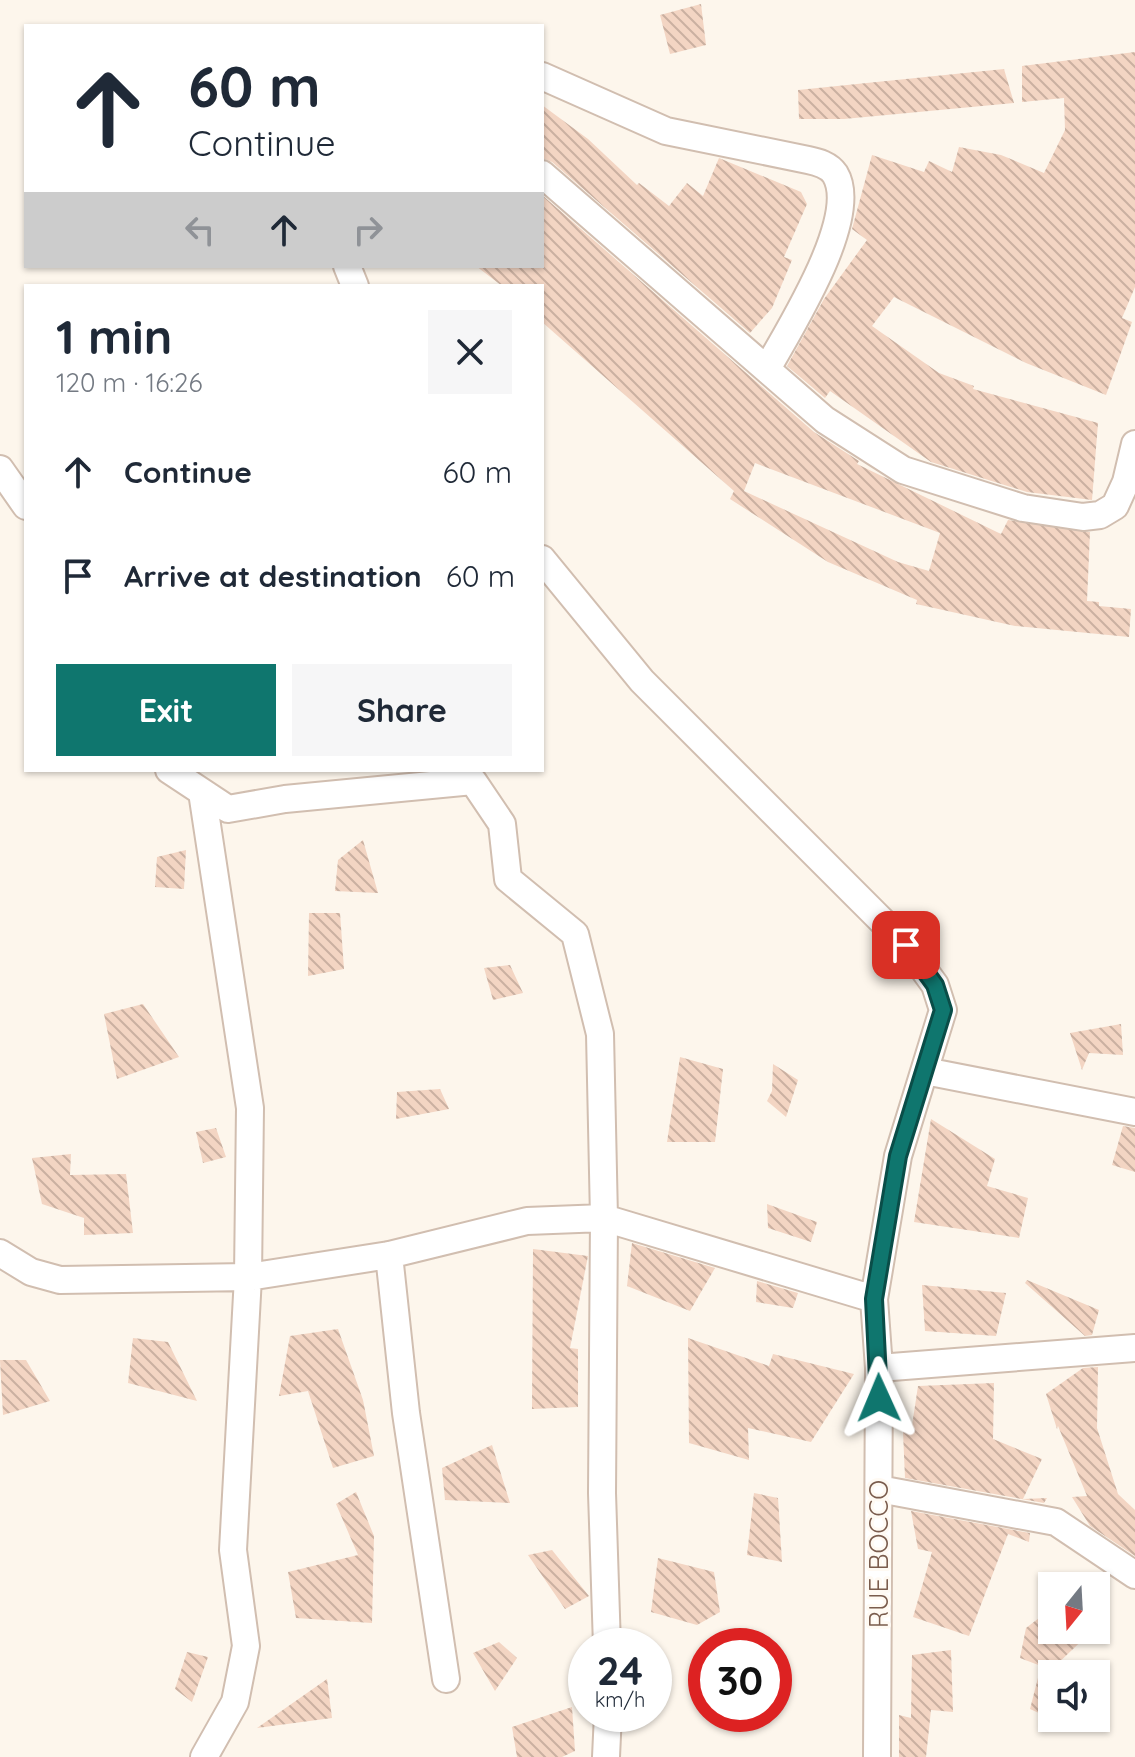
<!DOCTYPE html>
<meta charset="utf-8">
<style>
body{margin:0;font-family:Quicksand,sans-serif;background:#f6f6f7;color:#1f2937;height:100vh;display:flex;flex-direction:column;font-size:30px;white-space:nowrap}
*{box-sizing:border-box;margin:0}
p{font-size:26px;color:#747a83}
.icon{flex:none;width:44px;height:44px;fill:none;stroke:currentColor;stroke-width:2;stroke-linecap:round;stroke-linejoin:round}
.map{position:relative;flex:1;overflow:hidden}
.sheet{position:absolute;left:24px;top:284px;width:520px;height:488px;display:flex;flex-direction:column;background:#fff;border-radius:0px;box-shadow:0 2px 6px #0004}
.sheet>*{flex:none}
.top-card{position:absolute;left:24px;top:24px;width:520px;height:244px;border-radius:0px;box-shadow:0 2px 6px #0004;background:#fff;color:#1f2937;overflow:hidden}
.needle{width:52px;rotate:198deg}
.tools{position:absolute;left:1038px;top:1572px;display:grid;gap:16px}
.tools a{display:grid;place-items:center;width:72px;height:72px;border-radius:0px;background:#fff;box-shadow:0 2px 6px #0004;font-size:40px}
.speed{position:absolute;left:568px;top:1628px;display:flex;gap:16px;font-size:40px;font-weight:700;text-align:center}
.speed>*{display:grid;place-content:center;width:104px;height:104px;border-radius:50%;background:#fff;box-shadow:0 2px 6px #0004;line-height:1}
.speed small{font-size:20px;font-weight:400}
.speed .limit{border:12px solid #d22;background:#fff;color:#111}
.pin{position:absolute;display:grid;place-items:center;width:68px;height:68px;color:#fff;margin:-34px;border-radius:16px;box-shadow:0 4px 12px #0006}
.me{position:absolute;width:88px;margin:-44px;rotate:359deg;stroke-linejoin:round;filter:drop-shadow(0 0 6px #0008)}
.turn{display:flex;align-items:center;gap:28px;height:168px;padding:0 32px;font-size:36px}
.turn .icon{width:104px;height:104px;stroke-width:2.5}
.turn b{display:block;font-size:56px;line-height:68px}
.lanes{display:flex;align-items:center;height:76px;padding:0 32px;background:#0003;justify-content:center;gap:40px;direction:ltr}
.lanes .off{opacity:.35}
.round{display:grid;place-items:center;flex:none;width:84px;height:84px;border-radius:0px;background:#f6f6f7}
.head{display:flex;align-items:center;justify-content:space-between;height:136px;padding:0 32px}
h1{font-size:48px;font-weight:700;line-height:60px}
.primary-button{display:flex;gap:16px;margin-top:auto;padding:16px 32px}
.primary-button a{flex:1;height:92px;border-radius:0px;background:#0f766e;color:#fff;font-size:32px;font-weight:700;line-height:92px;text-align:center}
.primary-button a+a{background:#f6f6f7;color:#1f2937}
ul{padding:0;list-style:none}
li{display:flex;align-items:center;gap:24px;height:104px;padding:0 32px}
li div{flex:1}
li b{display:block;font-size:30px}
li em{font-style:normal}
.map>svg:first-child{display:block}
.building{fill:url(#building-back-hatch);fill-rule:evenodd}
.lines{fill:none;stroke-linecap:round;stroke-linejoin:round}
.minor-casing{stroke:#d1beb0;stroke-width:30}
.minor{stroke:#fff;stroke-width:26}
.route-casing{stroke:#0a4d48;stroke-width:20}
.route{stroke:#0f766e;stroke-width:14}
.labels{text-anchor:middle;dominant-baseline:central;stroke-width:6;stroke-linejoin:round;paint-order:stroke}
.street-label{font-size:26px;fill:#7a5c4d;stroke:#fffaf3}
</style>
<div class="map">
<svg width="1135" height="1757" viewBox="0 0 1135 1757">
<defs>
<pattern id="building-back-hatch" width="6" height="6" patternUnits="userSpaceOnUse" patternTransform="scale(2)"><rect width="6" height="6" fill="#f3d5c3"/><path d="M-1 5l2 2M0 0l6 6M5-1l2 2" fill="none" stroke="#cab0a1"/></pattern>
</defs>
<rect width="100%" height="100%" fill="#fdf6ec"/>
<!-- building -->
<path class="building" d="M 701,4 L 706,45 L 670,54 L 660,15 Z
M 1135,52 L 1135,287 L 1122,318 L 1132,322 L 1106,395 L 1026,363 L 894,297 L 872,326 L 939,373 L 974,386 L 973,389 L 1098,423 L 1092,500 L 1027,492 L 931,462 L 830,391 L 825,398 L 787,366 L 824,299 L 867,240 L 852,229 L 872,155 L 924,172 L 929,161 L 952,172 L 959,147 L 1001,155 L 1044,173 L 1065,130 L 1064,98 L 1022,102 L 1022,66 Z
M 1004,69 L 1014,103 L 844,119 L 799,119 L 798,90 Z
M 542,105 L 588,139 L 637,185 L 639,183 L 669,206 L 687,183 L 703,196 L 719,158 L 801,192 L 807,204 L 784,257 L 792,260 L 772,308 L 750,333 L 552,162 L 542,158 Z
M 542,195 L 814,432 L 859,461 L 857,464 L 1001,534 L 1008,520 L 1090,532 L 1087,601 L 1099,602 L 1099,606 L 1131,609 L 1129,637 L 1015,626 L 916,604 L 917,600 L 828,562 L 730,499 L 734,491 L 542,322 L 542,286 L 502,286 L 476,266 L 542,266 ZM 755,463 L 940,533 L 929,571 L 898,562 L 744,491 Z
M 363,840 L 378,893 L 335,891 L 338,860 Z
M 186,850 L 184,889 L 155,887 L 157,857 Z
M 309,913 L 340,913 L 344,969 L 308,976 Z
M 510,965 L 523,993 L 493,1000 L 484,968 Z
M 143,1004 L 179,1057 L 117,1079 L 104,1014 Z
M 1121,1024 L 1123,1055 L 1089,1053 L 1082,1070 L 1070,1033 Z
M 680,1057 L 723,1069 L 715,1142 L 667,1142 Z
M 773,1064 L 798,1080 L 786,1117 L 767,1101 L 772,1091 Z
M 440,1089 L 449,1109 L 396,1119 L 397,1092 Z
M 931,1119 L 995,1159 L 987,1186 L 1028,1198 L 1019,1238 L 914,1222 Z
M 1123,1126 L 1135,1128 L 1135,1172 L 1112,1165 Z
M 216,1128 L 226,1157 L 203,1163 L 196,1132 Z
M 71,1154 L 70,1175 L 126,1174 L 133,1233 L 84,1235 L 84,1218 L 42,1204 L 32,1158 Z
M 767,1204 L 817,1222 L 811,1242 L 768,1228 Z
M 632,1243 L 715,1268 L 690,1311 L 627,1286 Z
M 533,1249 L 588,1256 L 570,1348 L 578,1349 L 578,1407 L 532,1409 Z
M 1027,1280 L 1099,1310 L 1092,1335 L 1085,1336 L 1025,1283 Z
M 757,1281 L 798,1293 L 793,1308 L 756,1302 Z
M 922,1285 L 1006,1293 L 996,1336 L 925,1331 Z
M 338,1329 L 363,1400 L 374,1456 L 333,1468 L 308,1391 L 279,1396 L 290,1336 Z
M 133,1338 L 168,1342 L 197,1401 L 128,1383 Z
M 688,1338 L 769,1366 L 773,1354 L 854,1374 L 811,1442 L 748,1428 L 749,1460 L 689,1443 Z
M 0,1360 L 26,1360 L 50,1401 L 3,1415 Z
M 1098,1367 L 1097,1428 L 1118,1494 L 1135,1510 L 1135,1556 L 1090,1526 L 1072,1497 L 1087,1496 L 1058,1426 L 1057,1429 L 1046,1394 L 1083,1368 Z
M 994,1383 L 993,1439 L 1042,1459 L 1023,1499 L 1047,1498 L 1044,1503 L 905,1478 L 903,1432 L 911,1432 L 918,1386 Z
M 492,1445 L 510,1503 L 445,1500 L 442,1468 Z
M 356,1492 L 374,1536 L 372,1623 L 296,1618 L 288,1572 L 358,1555 L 336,1504 Z
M 754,1493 L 778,1498 L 782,1562 L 747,1555 Z
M 911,1511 L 1030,1533 L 1029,1542 L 1008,1534 L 969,1636 L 913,1617 L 932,1552 L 918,1549 Z
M 552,1550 L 589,1596 L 565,1609 L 528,1555 Z
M 658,1558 L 714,1572 L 720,1612 L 697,1625 L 651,1612 Z
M 1052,1608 L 1052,1630 L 1093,1630 L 1052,1669 L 1052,1719 L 1030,1709 L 1041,1666 L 1020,1658 L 1026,1628 Z
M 499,1642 L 517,1658 L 495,1691 L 473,1653 Z
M 951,1650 L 953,1712 L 931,1710 L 926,1757 L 899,1757 L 899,1715 L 911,1718 L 912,1655 Z
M 187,1652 L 208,1657 L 192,1702 L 175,1689 Z
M 327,1679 L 332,1718 L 257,1728 Z
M 572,1707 L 575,1751 L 562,1757 L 517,1757 L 512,1727 Z"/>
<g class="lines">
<defs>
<path id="minor" d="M 542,76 L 666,131 L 808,160 C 818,162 829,165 835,174 C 861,217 789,329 767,369
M 542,174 L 825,420 L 903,470 L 1023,508 L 1083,517 L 1100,515 L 1115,506 L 1126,482 L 1135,444
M 347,266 L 355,286
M 0,469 L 26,506
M 542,559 L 642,681 L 906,945 L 935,985 L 943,1010 L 898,1156 L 874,1299 L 879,1368 L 877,1757
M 169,770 L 228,809 L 285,799 L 473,781 L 502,824 L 508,879 L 575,934 L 600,1034 L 604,1218 L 602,1493 L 607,1646
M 202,792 L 250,1108 L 248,1277 L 233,1550 L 246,1646 L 235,1702 L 204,1757
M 925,1071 L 1135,1112
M 0,1253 L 31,1272 L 60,1280 L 248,1277 L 389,1255 L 527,1221 L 604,1218 L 874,1299
M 389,1255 L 406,1413 L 446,1679
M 879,1368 L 1135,1348
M 879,1489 L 1056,1522 L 1135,1575
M 606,1757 L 608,1714"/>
</defs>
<!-- minor casing -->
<use href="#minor" class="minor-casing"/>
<!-- minor -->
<use href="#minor" class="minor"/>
</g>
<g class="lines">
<defs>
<path id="route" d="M 879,1398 L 874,1299 L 898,1156 L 943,1010 L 935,985 L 906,945"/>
</defs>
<!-- route casing -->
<use href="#route" class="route-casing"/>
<!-- route -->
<use href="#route" class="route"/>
</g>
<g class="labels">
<!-- street labels -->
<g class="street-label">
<text transform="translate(878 1554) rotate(-90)">RUE BOCCO</text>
</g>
</g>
</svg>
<div class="tools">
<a><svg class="needle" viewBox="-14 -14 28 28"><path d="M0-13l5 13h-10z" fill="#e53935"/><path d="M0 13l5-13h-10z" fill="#747a83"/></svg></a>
<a><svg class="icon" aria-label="sound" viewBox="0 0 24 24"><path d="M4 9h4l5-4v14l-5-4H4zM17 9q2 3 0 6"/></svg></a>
</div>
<div class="speed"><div>24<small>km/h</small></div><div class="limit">30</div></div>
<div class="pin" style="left:906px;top:945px;background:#d93025"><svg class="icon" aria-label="arrive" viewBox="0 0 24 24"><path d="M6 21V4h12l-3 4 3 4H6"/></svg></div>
<svg class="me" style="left:879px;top:1398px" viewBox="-20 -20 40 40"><path d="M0-17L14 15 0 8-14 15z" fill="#0f766e" stroke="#fff" stroke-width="4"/></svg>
<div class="top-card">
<div class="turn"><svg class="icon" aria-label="ahead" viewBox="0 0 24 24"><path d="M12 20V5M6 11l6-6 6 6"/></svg><div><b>60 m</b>Continue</div></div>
<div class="lanes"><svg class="icon off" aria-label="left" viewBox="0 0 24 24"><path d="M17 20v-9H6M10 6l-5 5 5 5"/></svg><svg class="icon" aria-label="ahead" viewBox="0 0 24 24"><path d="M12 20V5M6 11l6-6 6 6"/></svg><svg class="icon off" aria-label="right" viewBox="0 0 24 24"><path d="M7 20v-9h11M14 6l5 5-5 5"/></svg></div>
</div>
<section class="sheet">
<div class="head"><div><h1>1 min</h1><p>120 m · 16:26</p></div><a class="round"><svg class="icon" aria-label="close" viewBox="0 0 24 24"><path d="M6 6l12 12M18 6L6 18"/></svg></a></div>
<ul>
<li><svg class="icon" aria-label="ahead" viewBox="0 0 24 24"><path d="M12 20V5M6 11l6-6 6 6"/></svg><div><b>Continue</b></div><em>60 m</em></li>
<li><svg class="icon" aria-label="arrive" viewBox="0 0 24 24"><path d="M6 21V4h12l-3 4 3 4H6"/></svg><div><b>Arrive at destination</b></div><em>60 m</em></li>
</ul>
<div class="primary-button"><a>Exit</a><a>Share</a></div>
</section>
</div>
